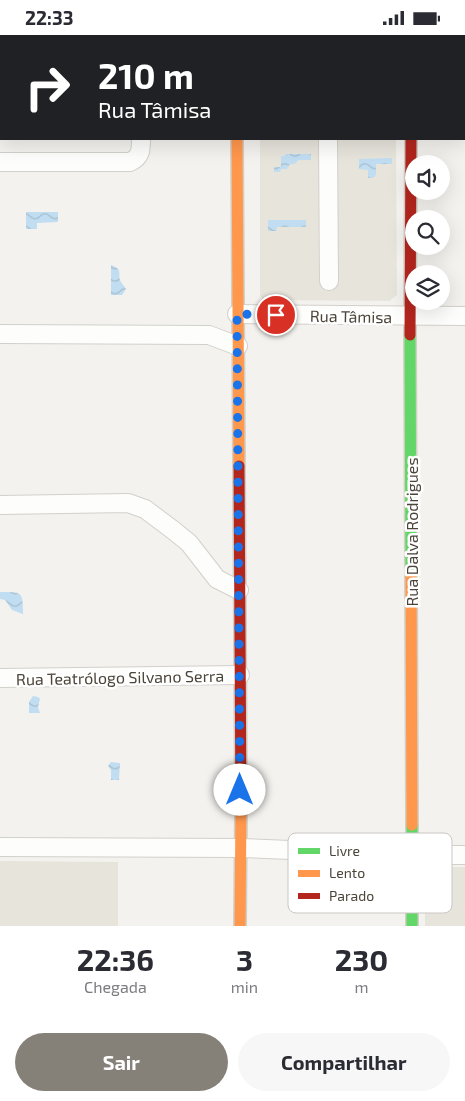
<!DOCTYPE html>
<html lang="pt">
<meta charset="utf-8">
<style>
body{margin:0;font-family:"Exo 2",sans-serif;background:#f7f7f7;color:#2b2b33;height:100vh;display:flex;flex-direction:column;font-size:19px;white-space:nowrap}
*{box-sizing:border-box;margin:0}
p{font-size:16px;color:#7c7c81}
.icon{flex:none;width:28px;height:28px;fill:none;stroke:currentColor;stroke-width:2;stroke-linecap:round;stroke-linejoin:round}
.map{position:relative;height:891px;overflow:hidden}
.sheet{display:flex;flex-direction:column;background:#fff;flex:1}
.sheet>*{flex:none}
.hud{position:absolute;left:0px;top:0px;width:465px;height:105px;box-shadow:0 5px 20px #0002;background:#202124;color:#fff;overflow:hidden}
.fabs{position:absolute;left:405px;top:120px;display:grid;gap:10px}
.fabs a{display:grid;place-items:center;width:45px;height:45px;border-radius:50%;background:#fff;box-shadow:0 5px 20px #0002;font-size:25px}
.pin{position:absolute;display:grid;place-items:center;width:42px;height:42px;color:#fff;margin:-21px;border:2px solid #fff;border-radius:50%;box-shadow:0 1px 5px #0007}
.me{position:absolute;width:55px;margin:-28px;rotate:0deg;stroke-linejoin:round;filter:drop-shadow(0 0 4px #0008)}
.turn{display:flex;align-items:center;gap:18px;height:105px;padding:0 15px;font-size:22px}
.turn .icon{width:65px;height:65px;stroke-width:2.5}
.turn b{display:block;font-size:35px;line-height:42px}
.eta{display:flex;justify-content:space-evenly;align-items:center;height:85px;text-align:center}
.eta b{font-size:30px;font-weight:700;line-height:35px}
.button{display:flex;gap:10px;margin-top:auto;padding:10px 15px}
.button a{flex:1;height:58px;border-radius:30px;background:#868178;color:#fff;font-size:20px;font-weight:700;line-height:58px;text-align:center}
.button a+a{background:#f7f7f7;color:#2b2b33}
.status{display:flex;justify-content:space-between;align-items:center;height:35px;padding:0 25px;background:#fff;direction:ltr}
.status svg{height:14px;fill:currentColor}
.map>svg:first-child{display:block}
.residential{fill:#e7e4dc}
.water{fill:url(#water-waves)}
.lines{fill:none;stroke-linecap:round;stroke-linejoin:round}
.street-casing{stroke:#d2d0cb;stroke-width:20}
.fast-casing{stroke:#d3cfc5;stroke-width:14}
.slow-casing{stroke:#d3cfc5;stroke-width:14}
.jam-casing{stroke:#d3cfc5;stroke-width:14}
.street{stroke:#fdfdfc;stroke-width:18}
.fast{stroke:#63d668;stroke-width:11}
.slow{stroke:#ff974d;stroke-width:11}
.jam{stroke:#b3261e;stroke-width:11}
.route{stroke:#1a73e8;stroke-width:9;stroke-dasharray:0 16.2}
.labels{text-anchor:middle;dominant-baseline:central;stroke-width:5;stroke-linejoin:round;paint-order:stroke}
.street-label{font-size:16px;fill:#4b4439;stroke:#fff}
.key{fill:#fff;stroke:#c9c7c4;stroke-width:1}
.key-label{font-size:14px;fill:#4b4439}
</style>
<div class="status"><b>22:33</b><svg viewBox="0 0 49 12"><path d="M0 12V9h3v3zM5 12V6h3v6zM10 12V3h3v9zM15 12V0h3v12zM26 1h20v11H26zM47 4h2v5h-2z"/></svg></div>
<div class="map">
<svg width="465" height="891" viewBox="0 0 465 891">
<defs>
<pattern id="water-waves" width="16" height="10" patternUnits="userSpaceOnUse" patternTransform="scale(1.25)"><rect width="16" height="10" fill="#c0ddf1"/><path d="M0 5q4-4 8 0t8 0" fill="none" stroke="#a6bfcf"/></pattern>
</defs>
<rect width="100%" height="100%" fill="#f4f2ee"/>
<!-- residential -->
<path class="residential" d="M 260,104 L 396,104 L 397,260 L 389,266 L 264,265 L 260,261 Z
M 0,826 L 118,827 L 118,891 L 0,891 Z
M 435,832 L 465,832 L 465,891 L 425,891 L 425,841 Z"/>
<!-- water -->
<path class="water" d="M 285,119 L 311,119 L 311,125 L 298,125 L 296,128 L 289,130 L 287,134 L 281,134 L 280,137 L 274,137 L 274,132 L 281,132 L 281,121 L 285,121 Z
M 392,123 L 392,129 L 376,129 L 376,140 L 373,143 L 368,143 L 368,135 L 359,134 L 359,124 Z
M 26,177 L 58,177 L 58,187 L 37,188 L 37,194 L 26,194 Z
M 268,185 L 306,185 L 306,192 L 277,192 L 276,196 L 268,196 Z
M 111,230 C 125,235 116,239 121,247 C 123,250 125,252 126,254 L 122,260 L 111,260 Z
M 0,557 C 22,557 23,556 23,579 L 12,575 L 5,565 L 0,564 Z
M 33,661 L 38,662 L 40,664 L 38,672 L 40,678 L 29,678 L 29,667 Z
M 111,727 L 120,728 L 119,745 L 111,745 L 111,735 L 108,731 Z"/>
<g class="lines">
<defs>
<path id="street" d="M 327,0 L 327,1
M 238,1 L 238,0
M 412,1 L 412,0
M 328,104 L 329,246
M 0,127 L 130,127 C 141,122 141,115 141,104
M 237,279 L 465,281
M 0,299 L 209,300 L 238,311
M 0,470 L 128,468 L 145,474 L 173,495 L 189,508 L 217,544 L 239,555
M 0,643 L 240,640
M 0,812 L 241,813 L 412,820 L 465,820"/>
<path id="fast" d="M 410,300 L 411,541
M 412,790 L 412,891"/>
<path id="slow" d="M 237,104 L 239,431
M 411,541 L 412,790
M 240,891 L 241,772"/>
<path id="jam" d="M 410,300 L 411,104
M 239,431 L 241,772"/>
</defs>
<!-- street casing -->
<use href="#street" class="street-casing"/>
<!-- fast casing -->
<use href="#fast" class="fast-casing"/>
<!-- slow casing -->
<use href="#slow" class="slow-casing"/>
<!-- jam casing -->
<use href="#jam" class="jam-casing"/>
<!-- street -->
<use href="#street" class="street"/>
<!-- fast -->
<use href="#fast" class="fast"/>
<!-- slow -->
<use href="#slow" class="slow"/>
<!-- jam -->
<use href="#jam" class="jam"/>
</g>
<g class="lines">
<!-- route -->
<path class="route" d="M 240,755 L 237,279 L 276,280"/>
</g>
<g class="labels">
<!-- street labels -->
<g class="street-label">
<text transform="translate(351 281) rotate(1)">Rua Tâmisa</text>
<text transform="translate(411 497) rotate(-90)">Rua Dalva Rodrigues</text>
<text transform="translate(120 642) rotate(-1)">Rua Teatrólogo Silvano Serra</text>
</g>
</g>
<!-- legend -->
<rect x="288" y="798" width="164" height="80" rx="8" class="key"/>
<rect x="298" y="813" width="22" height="6" fill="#63d668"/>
<rect x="298" y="835" width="22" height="7" fill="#ff974d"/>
<rect x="298" y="858" width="22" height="6" fill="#b3261e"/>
<g class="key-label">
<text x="329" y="821">Livre</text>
<text x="329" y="843">Lento</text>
<text x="329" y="866">Parado</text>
</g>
</svg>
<div class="fabs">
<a><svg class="icon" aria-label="sound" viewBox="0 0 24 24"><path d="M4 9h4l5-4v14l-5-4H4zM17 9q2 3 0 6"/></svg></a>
<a><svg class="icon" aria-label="search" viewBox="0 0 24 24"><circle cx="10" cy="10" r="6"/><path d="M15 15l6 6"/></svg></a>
<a><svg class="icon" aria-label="layers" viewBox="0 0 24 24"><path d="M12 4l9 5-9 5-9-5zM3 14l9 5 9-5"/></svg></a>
</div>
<div class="pin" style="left:276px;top:280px;background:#d93025"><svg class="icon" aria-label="arrive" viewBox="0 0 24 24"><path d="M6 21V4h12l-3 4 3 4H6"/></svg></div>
<svg class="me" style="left:240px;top:755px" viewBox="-20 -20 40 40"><circle r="19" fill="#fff"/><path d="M0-13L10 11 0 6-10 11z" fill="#1a73e8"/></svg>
<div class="hud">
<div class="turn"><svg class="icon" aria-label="right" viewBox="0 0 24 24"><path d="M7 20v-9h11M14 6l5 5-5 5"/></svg><div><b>210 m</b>Rua Tâmisa</div></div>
</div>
</div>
<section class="sheet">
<div class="eta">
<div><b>22:36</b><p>Chegada</p></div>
<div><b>3</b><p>min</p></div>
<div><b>230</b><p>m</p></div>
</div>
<div class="button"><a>Sair</a><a>Compartilhar</a></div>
</section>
